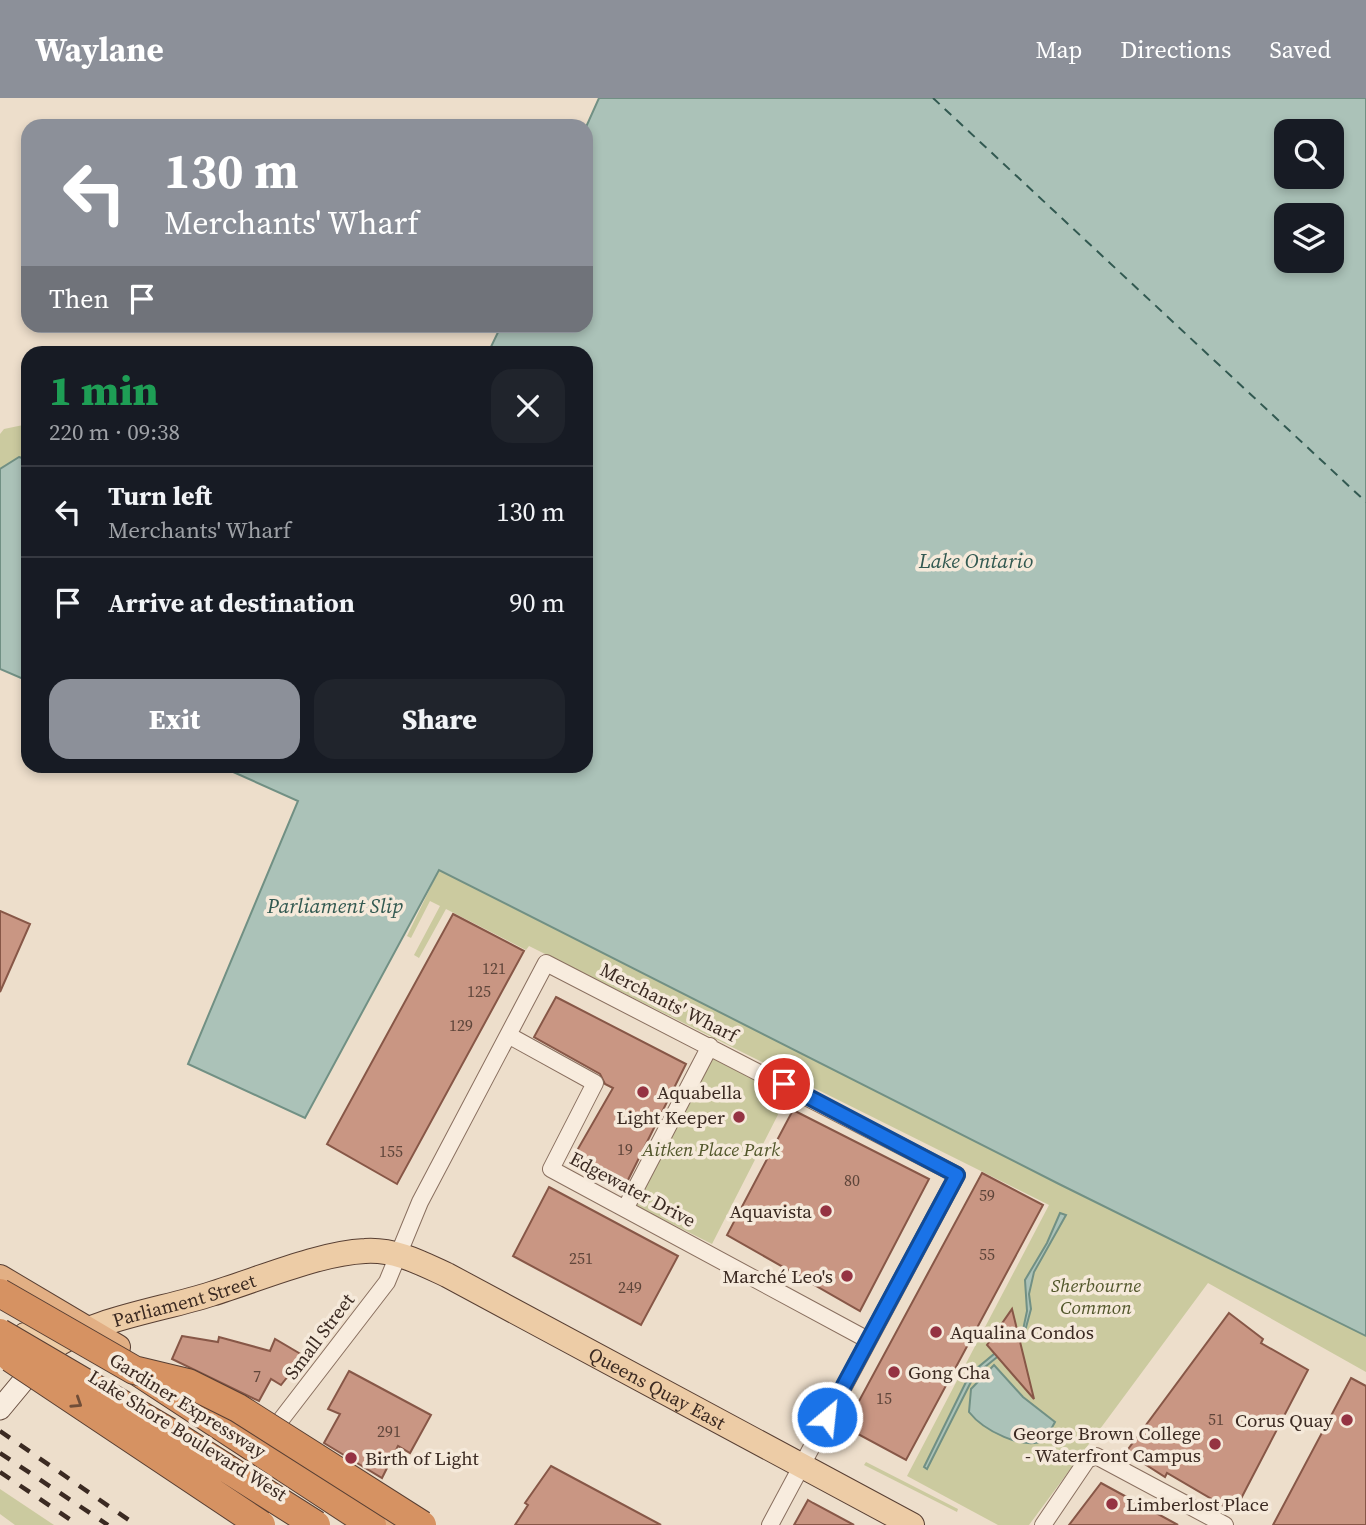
<!DOCTYPE html>
<meta charset="utf-8">
<style>
body{margin:0;font-family:"Source Serif 4",serif;background:#20242c;color:#f1f3f6;height:100vh;display:flex;flex-direction:column;font-size:26px;white-space:nowrap}
*{box-sizing:border-box;margin:0}
p{font-size:23px;color:#9ea1a6}
.icon{flex:none;width:38px;height:38px;fill:none;stroke:currentColor;stroke-width:2;stroke-linecap:round;stroke-linejoin:round}
.map{position:relative;flex:1;overflow:hidden}
.side{position:absolute;left:21px;top:248px;width:572px;height:427px;display:flex;flex-direction:column;background:#171b24;border-radius:21px;box-shadow:0 4px 10px #0003}
.side>*{flex:none}
.guide{position:absolute;left:21px;top:21px;width:572px;height:214px;border-radius:21px;box-shadow:0 4px 10px #0003;background:#8c9099;color:#fff;overflow:hidden}
.buttons{position:absolute;left:1274px;top:21px;display:grid;gap:14px}
.buttons a{display:grid;place-items:center;width:70px;height:70px;border-radius:14px;background:#171b24;box-shadow:0 4px 10px #0003;font-size:35px}
.pin{position:absolute;display:grid;place-items:center;width:60px;height:60px;color:#fff;margin:-30px;border:4px solid #fff;border-radius:50%;box-shadow:0 2px 7px #0007}
.me{position:absolute;width:77px;margin:-38px;rotate:28deg;stroke-linejoin:round;filter:drop-shadow(0 0 5px #0008)}
.turn{display:flex;align-items:center;gap:24px;height:147px;padding:0 28px;font-size:32px}
.turn .icon{width:91px;height:91px;stroke-width:2.5}
.turn b{display:block;font-size:49px;line-height:60px}
.then{display:flex;align-items:center;height:66px;padding:0 28px;background:#0003;gap:14px;font-size:26px}
.round{display:grid;place-items:center;flex:none;width:74px;height:74px;border-radius:21px;background:#20242c}
.headline{display:flex;align-items:center;justify-content:space-between;height:119px;padding:0 28px}
h1{font-size:42px;font-weight:800;line-height:52px;color:#1e9e55}
.primary-button{display:flex;gap:14px;margin-top:auto;padding:14px 28px}
.primary-button a{flex:1;height:80px;border-radius:21px;background:#8c9099;color:#fff;font-size:28px;font-weight:800;line-height:80px;text-align:center}
.primary-button a+a{background:#20242c;color:#f1f3f6}
ul{padding:0;list-style:none}
li{display:flex;align-items:center;gap:21px;height:91px;padding:0 28px;border-top:2px solid #363941}
li div{flex:1}
li b{display:block;font-size:26px}
li em{font-style:normal}
header{display:flex;align-items:center;gap:42px;box-sizing:border-box;height:98px;padding:0 35px;background:#8c9099;color:#fff}
header strong{font-size:33px}
nav{display:flex;gap:38px;margin-inline-start:auto;font-size:24px}
.map>svg:first-child{display:block}
.green{fill:#cbca9f}
.water{fill:#abc2b8;stroke:#719084;stroke-width:2;fill-rule:evenodd}
.lines{fill:none;stroke-linecap:round;stroke-linejoin:round}
.ferry{stroke:#325951;stroke-width:2;stroke-dasharray:9 7;stroke-linecap:butt}
.building{fill:#c99683;stroke:#875747;stroke-width:2}
.minor-casing{stroke:#896f5f;stroke-width:18}
.secondary-casing{stroke:#6b5142;stroke-width:23}
.primary-casing{stroke:#583f33;stroke-width:26}
.trunk-casing{stroke:#583f33;stroke-width:26}
.motorway-casing{stroke:#583f33;stroke-width:30}
.minor{stroke:#f8ecde;stroke-width:16}
.secondary{stroke:#f8ecde;stroke-width:21}
.primary{stroke:#edcca6;stroke-width:24}
.trunk{stroke:#e2af84;stroke-width:24}
.motorway{stroke:#d69262;stroke-width:28}
.rail{stroke:#3b2a22;stroke-width:4.5;stroke-dasharray:12 12;stroke-linecap:butt}
.motorway-bridge-casing{stroke:#583f33;stroke-width:30;stroke-linecap:butt}
.motorway-bridge{stroke:#d69262;stroke-width:28}
.oneway{stroke:#714e38}
.route-casing{stroke:#114b97;stroke-width:18}
.route{stroke:#1a73e8;stroke-width:12}
.poi-dot{fill:#953342;stroke:#f5e9da;stroke-width:2.5}
.labels{text-anchor:middle;dominant-baseline:central;stroke-width:7;stroke-linejoin:round;paint-order:stroke}
.number-label{font-size:16px;fill:#5e453a}
.street-label{font-size:19px;fill:#3b2a22;stroke:#f5e9da}
.poi-label{font-size:19px;fill:#3b2a22;stroke:#f5e9da;text-anchor:start}
.park-label{font-size:19px;font-style:italic;fill:#51562a;stroke:#f5e9da}
.water-label{font-size:21px;font-style:italic;fill:#325951;stroke:#f5e9da}
</style>
<header>
<strong>Waylane</strong>
<nav><a>Map</a><a>Directions</a><a>Saved</a></nav>
</header>
<div class="map">
<svg width="1366" height="1427" viewBox="0 0 1366 1427">
<rect width="100%" height="100%" fill="#eddecb"/>
<!-- green -->
<path class="green" d="M 28,326 L 28,362 L 19,359 L 0,371 L 0,336 L 4,331 Z
M 439,772 L 1059,1086 L 1366,1238 L 1366,1274 L 1208,1185 L 1029,1427 L 998,1427 L 907,1378 L 1049,1107 L 529,848 L 526,852 L 446,811 L 419,860 L 414,857 L 440,808 L 430,803 L 411,840 L 407,838 Z
M 710,956 L 788,997 L 712,1146 L 634,1107 Z
M 866,1364 L 958,1411 L 957,1414 L 864,1367 Z
M 0,1391 L 54,1427 L 15,1427 L 0,1416 Z"/>
<!-- water -->
<path class="water" d="M 599,0 L 1366,0 L 1366,1238 L 1059,1086 L 439,772 L 305,1020 L 188,966 L 298,703 L 222,669 L 586,668 L 586,256 L 488,255 L 501,228 L 586,228 L 586,29 ZM 1286,33 L 1332,33 L 1332,79 L 1286,79 ZM 1332,117 L 1332,163 L 1286,163 L 1286,117 Z
M 19,359 L 28,362 L 28,583 L 0,571 L 0,371 Z
M 1060,1115 L 1066,1117 L 1034,1174 L 1029,1196 L 1031,1211 L 1024,1237 L 974,1278 L 927,1371 L 924,1369 L 970,1276 L 1023,1232 L 1027,1213 L 1025,1182 L 1047,1145 Z
M 994,1267 L 1023,1299 L 1055,1324 L 1045,1342 C 1023,1353 983,1332 969,1314 L 971,1291 Z"/>
<g class="lines">
<!-- ferry -->
<path class="ferry" d="M 933,0 L 1366,404"/>
</g>
<!-- building -->
<path class="building" d="M 0,813 L 30,826 L 0,894 Z
M 453,816 L 524,853 L 397,1086 L 327,1046 Z
M 556,899 L 686,966 L 623,1092 L 571,1063 L 613,990 L 605,986 L 600,976 L 534,939 Z
M 793,1012 L 929,1081 L 860,1213 L 727,1137 Z
M 982,1075 L 1043,1107 L 906,1362 L 845,1329 Z
M 549,1089 L 678,1158 L 641,1227 L 513,1158 Z
M 1012,1211 L 1024,1260 L 1034,1301 L 987,1247 Z
M 1229,1215 L 1263,1241 L 1261,1245 L 1308,1272 L 1234,1414 L 1167,1375 L 1165,1379 L 1126,1354 Z
M 182,1238 L 218,1244 L 219,1239 L 270,1253 L 275,1241 L 304,1258 L 281,1287 L 271,1281 L 259,1303 L 172,1261 Z
M 349,1273 L 431,1317 L 410,1355 L 398,1348 L 382,1380 L 324,1345 L 340,1316 L 328,1311 Z
M 1351,1280 L 1366,1288 L 1366,1427 L 1273,1427 Z
M 551,1368 L 661,1427 L 515,1427 L 528,1407 L 525,1405 Z
M 1101,1385 L 1178,1427 L 1069,1427 Z
M 808,1402 L 813,1405 L 854,1427 L 794,1427 Z"/>
<g class="lines">
<defs>
<path id="minor" d="M 508,937 L 595,985 L 551,1071 L 868,1242
M 625,1111 L 710,948
M 270,1336 L 387,1184 L 420,1104 L 546,865 L 957,1077 L 770,1427
M 1043,1427 L 1087,1362 L 1096,1358 L 1225,1427"/>
<path id="secondary" d="M 0,1311 L 39,1264"/>
<g id="primary">
<path id="s1" d="M 25,1237 L 50,1252 C 90,1221 162,1212 211,1196 C 257,1182 319,1155 365,1153 C 395,1151 421,1165 447,1177 L 912,1427"/>
</g>
<path id="trunk" d="M 0,1179 L 118,1249
M 361,1404 L 396,1427"/>
<path id="motorway" d="M 140,1275 L 372,1427"/>
</defs>
<!-- minor casing -->
<use href="#minor" class="minor-casing"/>
<!-- secondary casing -->
<use href="#secondary" class="secondary-casing"/>
<!-- primary casing -->
<use href="#primary" class="primary-casing"/>
<!-- trunk casing -->
<use href="#trunk" class="trunk-casing"/>
<!-- motorway casing -->
<use href="#motorway" class="motorway-casing"/>
<!-- minor -->
<use href="#minor" class="minor"/>
<!-- secondary -->
<use href="#secondary" class="secondary"/>
<!-- primary -->
<use href="#primary" class="primary"/>
<!-- trunk -->
<use href="#trunk" class="trunk"/>
<!-- motorway -->
<use href="#motorway" class="motorway"/>
<!-- rail -->
<path class="rail" d="M 0,1333 L 136,1427
M 0,1355 L 108,1427
M 0,1374 L 78,1427"/>
<defs>
<path id="motorway-bridge" d="M 0,1195 L 134,1272 L 188,1285 L 238,1310 L 422,1427
M 0,1235 L 174,1337 L 316,1427
M 11,1260 L 261,1427"/>
</defs>
<!-- motorway-bridge casing -->
<use href="#motorway-bridge" class="motorway-bridge-casing"/>
<!-- motorway-bridge -->
<use href="#motorway-bridge" class="motorway-bridge"/>
</g>
<!-- one-way arrows -->
<defs><path id="oneway-chevron" d="M-2-3.5L2.5 0L-2 3.5" fill="none" stroke-width="1.6" stroke-linecap="round" stroke-linejoin="round" transform="scale(1.75)"/></defs>
<use class="oneway" href="#oneway-chevron" transform="translate(77 1305) rotate(33)"/>
<g class="lines">
<defs>
<path id="route" d="M 784,986 L 957,1077 L 827,1319"/>
</defs>
<!-- route casing -->
<use href="#route" class="route-casing"/>
<!-- route -->
<use href="#route" class="route"/>
</g>
<!-- markers -->
<g class="poi-dot">
<circle cx="643" cy="994" r="7"/>
<circle cx="739" cy="1019" r="7"/>
<circle cx="826" cy="1113" r="7"/>
<circle cx="847" cy="1178" r="7"/>
<circle cx="936" cy="1234" r="7"/>
<circle cx="894" cy="1274" r="7"/>
<circle cx="1347" cy="1322" r="7"/>
<circle cx="1215" cy="1346" r="7"/>
<circle cx="351" cy="1360" r="7"/>
<circle cx="1112" cy="1406" r="7"/>
</g>
<g class="labels">
<!-- number labels -->
<g class="number-label">
<text x="494" y="870">121</text>
<text x="479" y="893">125</text>
<text x="461" y="927">129</text>
<text x="625" y="1051">19</text>
<text x="391" y="1053">155</text>
<text x="852" y="1082">80</text>
<text x="987" y="1097">59</text>
<text x="987" y="1156">55</text>
<text x="581" y="1160">251</text>
<text x="630" y="1189">249</text>
<text x="257" y="1278">7</text>
<text x="884" y="1300">15</text>
<text x="1216" y="1321">51</text>
<text x="389" y="1333">291</text>
</g>
<!-- street labels -->
<g class="street-label">
<text transform="translate(669 904) rotate(27)">Merchants' Wharf</text>
<text transform="translate(633 1091) rotate(28)">Edgewater Drive</text>
<text stroke="none"><textPath href="#s1" startOffset="173">Parliament Street</textPath></text>
<text transform="translate(319 1238) rotate(-53)">Small Street</text>
<text stroke="none"><textPath href="#s1" startOffset="686">Queens Quay East</textPath></text>
<text transform="translate(188 1307) rotate(32)">Gardiner Expressway</text>
<text transform="translate(188 1337) rotate(32)">Lake Shore Boulevard West</text>
</g>
<!-- poi labels -->
<g class="poi-label">
<text x="657" y="994">Aquabella</text>
<text x="725" y="1019" text-anchor="end">Light Keeper</text>
<text x="812" y="1113" text-anchor="end">Aquavista</text>
<text x="833" y="1178" text-anchor="end">Marché Leo's</text>
<text x="950" y="1234">Aqualina Condos</text>
<text x="908" y="1274">Gong Cha</text>
<text x="1333" y="1322" text-anchor="end">Corus Quay</text>
<text x="1201" y="1335" text-anchor="end">George Brown College<tspan x="1201" dy="22">- Waterfront Campus</tspan></text>
<text x="365" y="1360">Birth of Light</text>
<text x="1126" y="1406">Limberlost Place</text>
</g>
<!-- park labels -->
<g class="park-label">
<text x="711" y="1051">Aitken Place Park</text>
<text x="1096" y="1187">Sherbourne<tspan x="1096" dy="22">Common</tspan></text>
</g>
<!-- water labels -->
<g class="water-label">
<text x="976" y="462">Lake Ontario</text>
<text x="335" y="807">Parliament Slip</text>
</g>
</g>
</svg>
<div class="buttons">
<a><svg class="icon" aria-label="search" viewBox="0 0 24 24"><circle cx="10" cy="10" r="6"/><path d="M15 15l6 6"/></svg></a>
<a><svg class="icon" aria-label="layers" viewBox="0 0 24 24"><path d="M12 4l9 5-9 5-9-5zM3 14l9 5 9-5"/></svg></a>
</div>
<div class="pin" style="left:784px;top:986px;background:#d93025"><svg class="icon" aria-label="arrive" viewBox="0 0 24 24"><path d="M6 21V4h12l-3 4 3 4H6"/></svg></div>
<svg class="me" style="left:827px;top:1319px" viewBox="-20 -20 40 40"><circle r="17" fill="#1a73e8" stroke="#fff" stroke-width="3"/><path d="M0-11L8 9 0 5-8 9z" fill="#fff"/></svg>
<div class="guide">
<div class="turn"><svg class="icon" aria-label="left" viewBox="0 0 24 24"><path d="M17 20v-9H6M10 6l-5 5 5 5"/></svg><div><b>130 m</b>Merchants' Wharf</div></div>
<div class="then">Then<svg class="icon" aria-label="arrive" viewBox="0 0 24 24"><path d="M6 21V4h12l-3 4 3 4H6"/></svg></div>
</div>
<section class="side">
<div class="headline"><div><h1>1 min</h1><p>220 m · 09:38</p></div><a class="round"><svg class="icon" aria-label="close" viewBox="0 0 24 24"><path d="M6 6l12 12M18 6L6 18"/></svg></a></div>
<ul>
<li><svg class="icon" aria-label="left" viewBox="0 0 24 24"><path d="M17 20v-9H6M10 6l-5 5 5 5"/></svg><div><b>Turn left</b><p>Merchants' Wharf</p></div><em>130 m</em></li>
<li><svg class="icon" aria-label="arrive" viewBox="0 0 24 24"><path d="M6 21V4h12l-3 4 3 4H6"/></svg><div><b>Arrive at destination</b></div><em>90 m</em></li>
</ul>
<div class="primary-button"><a>Exit</a><a>Share</a></div>
</section>
</div>
